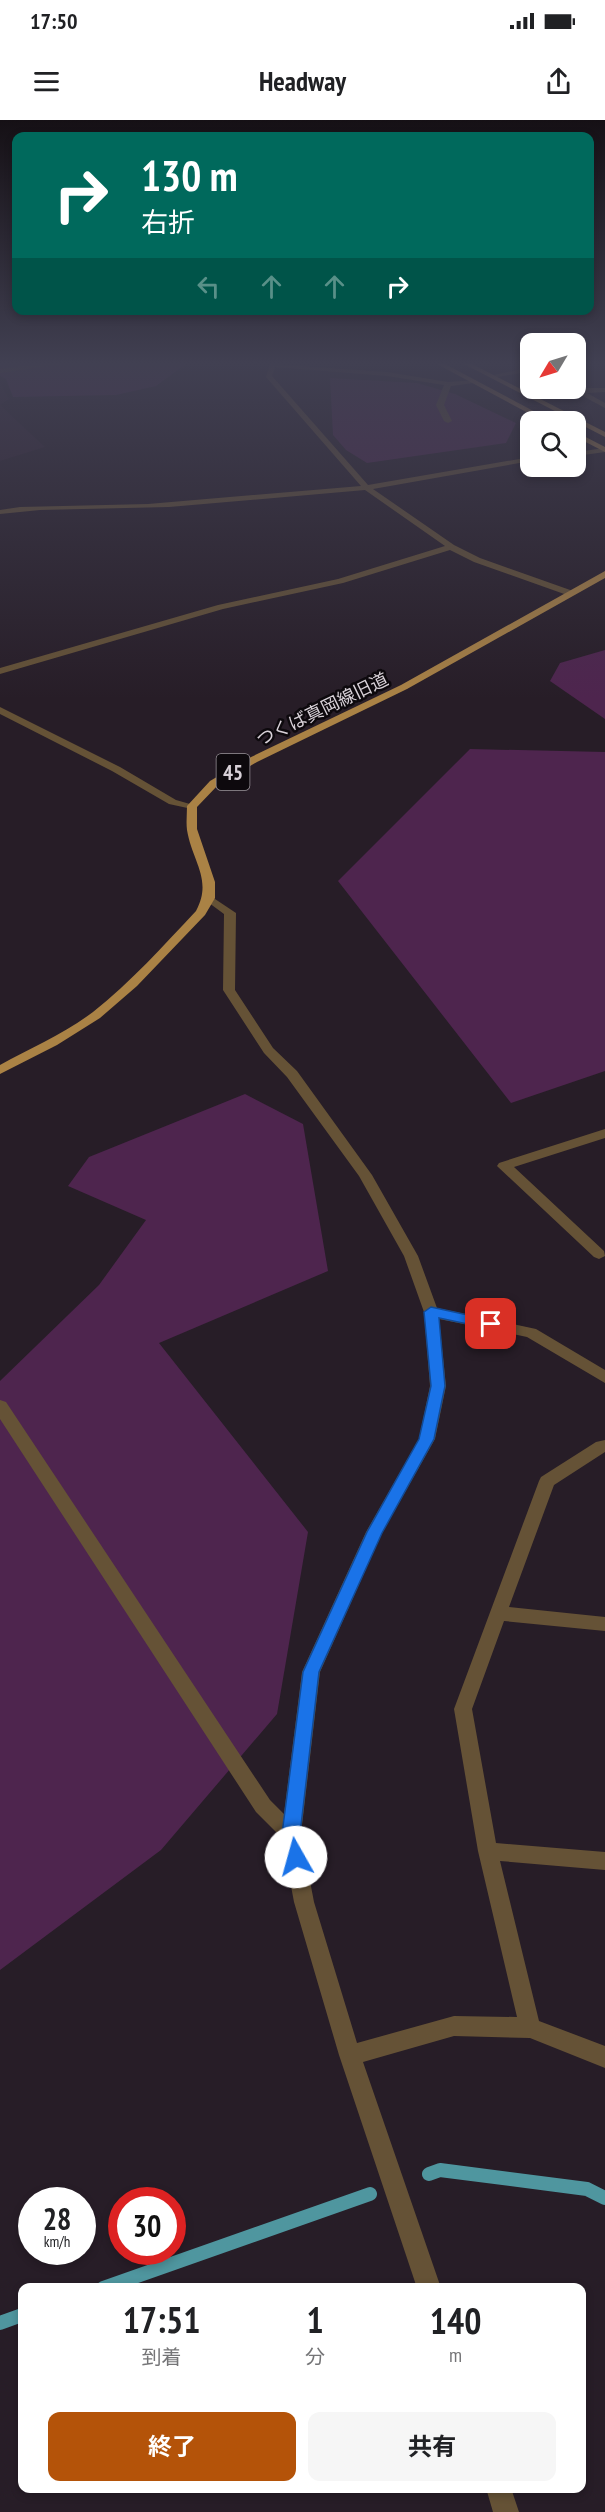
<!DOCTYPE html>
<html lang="ja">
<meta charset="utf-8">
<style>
body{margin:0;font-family:"PT Sans Narrow","Noto Sans JP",sans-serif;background:#f6f6f6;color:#202124;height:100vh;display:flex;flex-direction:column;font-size:22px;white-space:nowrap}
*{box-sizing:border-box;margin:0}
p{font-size:20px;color:#757577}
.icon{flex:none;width:33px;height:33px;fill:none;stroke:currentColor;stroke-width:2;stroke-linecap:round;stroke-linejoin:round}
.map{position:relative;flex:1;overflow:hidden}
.panel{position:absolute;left:18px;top:2163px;width:568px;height:210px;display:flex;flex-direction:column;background:#fff;border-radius:12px;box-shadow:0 3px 9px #0003}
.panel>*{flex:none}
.top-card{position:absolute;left:12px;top:12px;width:582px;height:183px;border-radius:12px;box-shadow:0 3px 9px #0003;background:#00695c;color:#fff;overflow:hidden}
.needle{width:39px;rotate:232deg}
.controls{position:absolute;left:520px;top:213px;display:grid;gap:12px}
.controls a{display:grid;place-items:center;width:66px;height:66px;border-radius:12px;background:#fff;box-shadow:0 3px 9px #0003;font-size:30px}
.speed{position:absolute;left:18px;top:2067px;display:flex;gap:12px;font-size:30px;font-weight:700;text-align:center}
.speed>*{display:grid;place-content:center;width:78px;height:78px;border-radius:50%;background:#fff;box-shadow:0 3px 9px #0003;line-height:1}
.speed small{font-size:15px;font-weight:400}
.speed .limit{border:9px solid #d22;background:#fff;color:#111}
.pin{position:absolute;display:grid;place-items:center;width:51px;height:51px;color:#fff;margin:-26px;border-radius:12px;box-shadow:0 3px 9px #0006}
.me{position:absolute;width:66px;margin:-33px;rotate:353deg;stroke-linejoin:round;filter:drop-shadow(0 0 4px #0008)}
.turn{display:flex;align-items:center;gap:21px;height:126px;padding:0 30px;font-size:27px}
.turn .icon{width:78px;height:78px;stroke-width:2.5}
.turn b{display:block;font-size:42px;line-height:51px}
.lanes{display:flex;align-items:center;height:57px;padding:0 30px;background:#0003;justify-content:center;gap:30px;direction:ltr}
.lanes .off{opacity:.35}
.eta{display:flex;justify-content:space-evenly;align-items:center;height:102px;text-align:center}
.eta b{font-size:36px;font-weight:700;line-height:42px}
.button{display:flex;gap:12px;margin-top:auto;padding:12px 30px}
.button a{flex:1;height:69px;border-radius:12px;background:#b45309;color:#fff;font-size:24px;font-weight:700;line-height:69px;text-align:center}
.button a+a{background:#f6f6f6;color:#202124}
.status{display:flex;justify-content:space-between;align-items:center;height:42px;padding:0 30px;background:#fff;direction:ltr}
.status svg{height:16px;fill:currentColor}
header{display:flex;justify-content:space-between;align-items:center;height:78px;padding:0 30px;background:#fff;font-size:27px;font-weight:700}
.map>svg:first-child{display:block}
.built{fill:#312130}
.green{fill:#4e254e}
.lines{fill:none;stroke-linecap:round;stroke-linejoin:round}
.stream{stroke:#4f969f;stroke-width:14}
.minor{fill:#655236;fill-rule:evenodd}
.major{fill:#aa8245;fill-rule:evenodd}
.route{fill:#1a73e8;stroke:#114b97;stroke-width:1.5}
.labels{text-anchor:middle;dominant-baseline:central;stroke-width:5;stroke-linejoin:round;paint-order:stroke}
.far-street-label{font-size:18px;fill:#d8d1d8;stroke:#0d090d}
.shield{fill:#0d090d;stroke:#9b959b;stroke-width:1.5}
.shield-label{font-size:21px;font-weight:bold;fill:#d8d1d8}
</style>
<div class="status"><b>17:50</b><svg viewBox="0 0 49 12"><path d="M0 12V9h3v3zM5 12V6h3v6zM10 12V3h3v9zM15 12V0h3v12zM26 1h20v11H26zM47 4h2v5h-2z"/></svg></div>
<header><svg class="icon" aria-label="menu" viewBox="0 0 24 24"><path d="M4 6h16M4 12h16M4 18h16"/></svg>Headway<svg class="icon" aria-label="share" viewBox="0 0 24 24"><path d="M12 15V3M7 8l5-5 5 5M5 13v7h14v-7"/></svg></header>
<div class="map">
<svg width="605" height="2392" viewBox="0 0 605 2392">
<rect width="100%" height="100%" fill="#271d27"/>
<!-- built -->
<path class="built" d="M 0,263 L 9,279 L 0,285 L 45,327 L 0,341 Z"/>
<!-- green -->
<path class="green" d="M 0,244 L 186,244 L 156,266 L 116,275 L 13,277 L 6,259 L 0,256 Z
M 330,258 L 417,263 L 455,274 L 516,303 L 506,323 L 367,343 L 346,330 L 333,315 Z
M 605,530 L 605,599 L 550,561 L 560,543 Z
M 470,629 L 605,632 L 605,951 L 511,983 L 338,761 Z
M 245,974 L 303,1004 L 328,1151 L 159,1223 L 308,1412 L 277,1594 L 161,1730 L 0,1850 L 0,1261 L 99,1165 L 146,1100 L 68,1066 L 89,1037 Z"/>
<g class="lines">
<!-- stream -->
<path class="stream" d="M 429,2054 L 440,2050 L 587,2069 L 605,2078
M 103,2168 L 370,2074
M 0,2203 L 22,2195"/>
<!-- minor -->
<path class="minor" d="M 41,244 L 61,244 L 0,253 L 0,249 Z
M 270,244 L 387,252 L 448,262 L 476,260 L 474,263 L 451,266 L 444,285 L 452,301 L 448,303 L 444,301 L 436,285 L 444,265 L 387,256 L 275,247 L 272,256 L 368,365 L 531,337 L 531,341 L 373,369 L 454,425 L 480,438 L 573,471 L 573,475 L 567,475 L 474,442 L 450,430 L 343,463 L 223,489 L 0,554 L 0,548 L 218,485 L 338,459 L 445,426 L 365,370 L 169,387 L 40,390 L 0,394 L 0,390 L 20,387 L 148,384 L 361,366 L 266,257 Z
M 531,247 L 531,251 L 492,258 L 489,256 Z
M 568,268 L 605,268 L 605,272 L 587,273 L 605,283 L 605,288 Z
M 605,328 L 605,332 L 576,336 L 576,332 Z
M 0,587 L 120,647 L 176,680 L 197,686 L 192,689 L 169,684 L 112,651 L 0,594 Z
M 209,775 L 236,793 L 235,870 L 273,928 L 297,951 L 372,1055 L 418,1136 L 437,1188 L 536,1209 L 605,1250 L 605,1263 L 527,1217 L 439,1199 L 446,1266 L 435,1319 L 382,1413 L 320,1552 L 301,1714 L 314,1782 L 357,1923 L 454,1896 L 517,1897 L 478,1731 L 454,1589 L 539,1361 L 541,1357 L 596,1322 L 605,1320 L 605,1332 L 554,1365 L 509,1487 L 605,1497 L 605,1511 L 504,1501 L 472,1589 L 496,1723 L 605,1732 L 605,1750 L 500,1741 L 539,1901 L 605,1926 L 605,1948 L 530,1918 L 454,1916 L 363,1942 L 441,2168 L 417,2168 L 339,1935 L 294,1782 L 282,1718 L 256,1692 L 0,1299 L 0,1280 L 6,1282 L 270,1680 L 284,1694 L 302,1552 L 366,1412 L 419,1319 L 430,1266 L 424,1192 L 404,1136 L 359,1056 L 287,957 L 264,933 L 223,870 L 224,794 L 205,780 L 203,778 Z
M 605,1009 L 605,1018 L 514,1047 L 604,1131 L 605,1136 L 599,1139 L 594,1137 L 497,1046 L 499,1043 Z
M 486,2368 L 511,2368 L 519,2392 L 493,2392 Z"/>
<!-- major -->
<path class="major" d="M 437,244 L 445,244 L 554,302 L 545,302 Z
M 464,244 L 472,244 L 605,312 L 605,317 Z
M 576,312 L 605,327 L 605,332 L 576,317 Z
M 605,451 L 605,458 L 407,569 L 257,642 L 218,665 L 197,687 L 197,709 L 215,762 L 215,778 L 205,795 L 137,866 L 100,898 L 57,925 L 0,954 L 0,945 C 31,928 65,913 93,892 C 131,862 163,826 196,791 C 213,760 192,741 187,710 C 186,702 187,694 187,686 L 210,661 L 249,638 L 401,565 Z"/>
</g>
<!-- sky -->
<linearGradient id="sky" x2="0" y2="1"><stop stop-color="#151015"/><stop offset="0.42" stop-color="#414052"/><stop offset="1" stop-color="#414052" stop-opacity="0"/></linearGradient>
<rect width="605" height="579" fill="url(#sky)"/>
<!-- route -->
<path class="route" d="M 431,1187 L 491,1200 L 498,1204 L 491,1209 L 439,1198 L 445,1266 L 434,1319 L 382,1413 L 319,1552 L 300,1714 L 305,1737 L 302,1742 L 296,1745 L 289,1742 L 282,1714 L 303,1552 L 367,1412 L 419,1319 L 431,1266 L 424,1192 Z"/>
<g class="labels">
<!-- far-street labels -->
<g class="far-street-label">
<text transform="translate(322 589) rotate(-26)">つくば真岡線旧道</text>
</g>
<!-- shield labels -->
<rect class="shield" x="216.5" y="634" width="33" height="36" rx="4.5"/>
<g class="shield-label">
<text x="233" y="652">45</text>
</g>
</g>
</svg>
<div class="controls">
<a><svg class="needle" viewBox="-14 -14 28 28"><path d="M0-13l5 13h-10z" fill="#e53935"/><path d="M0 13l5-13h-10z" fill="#757577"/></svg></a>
<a><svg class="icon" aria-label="search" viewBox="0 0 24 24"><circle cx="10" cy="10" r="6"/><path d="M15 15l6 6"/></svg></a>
</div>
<div class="speed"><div>28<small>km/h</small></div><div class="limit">30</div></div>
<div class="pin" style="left:491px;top:1204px;background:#d93025"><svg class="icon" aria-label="arrive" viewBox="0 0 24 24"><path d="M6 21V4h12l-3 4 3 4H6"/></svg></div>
<svg class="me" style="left:296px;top:1737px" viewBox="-20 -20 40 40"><circle r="19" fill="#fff"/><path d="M0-13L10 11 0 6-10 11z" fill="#1a73e8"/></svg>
<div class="top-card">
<div class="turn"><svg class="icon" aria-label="right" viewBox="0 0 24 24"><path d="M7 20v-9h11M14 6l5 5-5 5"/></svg><div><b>130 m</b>右折</div></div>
<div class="lanes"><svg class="icon off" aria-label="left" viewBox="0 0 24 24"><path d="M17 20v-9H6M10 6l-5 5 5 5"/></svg><svg class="icon off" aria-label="ahead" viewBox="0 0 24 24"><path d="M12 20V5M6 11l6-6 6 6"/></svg><svg class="icon off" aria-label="ahead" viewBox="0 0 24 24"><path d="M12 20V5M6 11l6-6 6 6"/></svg><svg class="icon" aria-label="right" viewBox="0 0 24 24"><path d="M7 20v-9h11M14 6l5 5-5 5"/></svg></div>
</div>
<section class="panel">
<div class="eta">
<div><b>17:51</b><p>到着</p></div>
<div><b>1</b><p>分</p></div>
<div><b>140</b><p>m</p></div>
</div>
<div class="button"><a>終了</a><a>共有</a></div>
</section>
</div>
